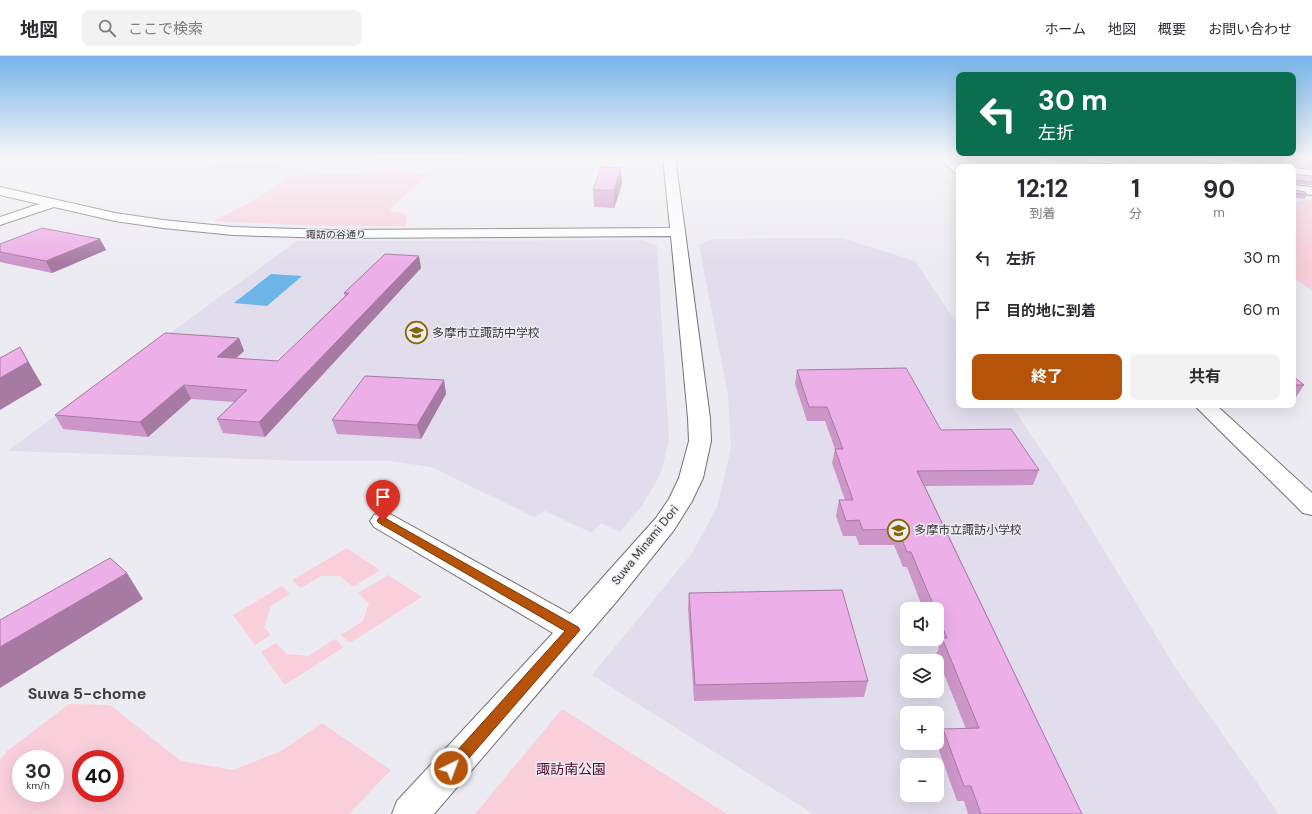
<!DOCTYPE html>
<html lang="ja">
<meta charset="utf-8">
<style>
body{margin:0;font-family:"DM Sans","Noto Sans JP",sans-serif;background:#f2f2f3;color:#2b2b33;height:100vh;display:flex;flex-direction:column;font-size:15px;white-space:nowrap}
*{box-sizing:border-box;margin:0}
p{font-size:13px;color:#7c7c81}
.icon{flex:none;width:22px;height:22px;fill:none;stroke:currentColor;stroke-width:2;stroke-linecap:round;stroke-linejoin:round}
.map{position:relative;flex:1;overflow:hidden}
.panel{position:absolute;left:956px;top:108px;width:340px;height:244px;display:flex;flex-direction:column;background:#fff;border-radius:8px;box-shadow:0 4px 16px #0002}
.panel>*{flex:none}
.guide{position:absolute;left:956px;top:16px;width:340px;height:84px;border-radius:8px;box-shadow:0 4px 16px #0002;background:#0b6e4f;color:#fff;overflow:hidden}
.tools{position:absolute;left:900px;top:546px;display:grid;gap:8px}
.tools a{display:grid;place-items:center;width:44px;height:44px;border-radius:8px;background:#fff;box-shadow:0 4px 16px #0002;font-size:20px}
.speed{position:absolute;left:12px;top:694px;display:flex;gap:8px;font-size:20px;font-weight:700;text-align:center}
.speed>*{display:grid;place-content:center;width:52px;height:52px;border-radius:50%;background:#fff;box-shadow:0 4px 16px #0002;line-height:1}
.speed small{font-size:10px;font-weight:400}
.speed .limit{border:6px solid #d22;background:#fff;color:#111}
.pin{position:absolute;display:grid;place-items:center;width:34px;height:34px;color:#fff;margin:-41px -17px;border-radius:50% 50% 50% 0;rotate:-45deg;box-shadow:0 0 4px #0007}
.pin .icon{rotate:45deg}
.me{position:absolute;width:44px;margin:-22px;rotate:42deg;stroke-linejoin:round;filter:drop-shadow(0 0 3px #0008)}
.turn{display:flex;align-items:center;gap:14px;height:84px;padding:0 16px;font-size:18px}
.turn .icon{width:52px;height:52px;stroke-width:2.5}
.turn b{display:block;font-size:28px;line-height:34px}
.eta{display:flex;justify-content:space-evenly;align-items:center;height:68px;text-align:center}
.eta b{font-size:24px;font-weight:700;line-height:28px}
.action{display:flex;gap:8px;margin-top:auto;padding:8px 16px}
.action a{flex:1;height:46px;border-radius:8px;background:#b45309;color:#fff;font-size:16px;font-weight:700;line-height:46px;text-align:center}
.action a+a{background:#f2f2f3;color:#2b2b33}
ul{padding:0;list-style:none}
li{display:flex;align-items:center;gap:12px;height:52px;padding:0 16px}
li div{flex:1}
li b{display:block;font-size:15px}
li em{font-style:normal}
header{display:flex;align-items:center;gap:24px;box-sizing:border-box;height:56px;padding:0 20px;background:#fff;border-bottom:1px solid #e1e1e2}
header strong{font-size:19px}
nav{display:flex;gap:22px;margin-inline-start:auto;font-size:14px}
.search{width:280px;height:36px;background:#f2f2f3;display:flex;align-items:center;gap:10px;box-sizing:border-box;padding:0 14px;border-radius:8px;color:#7c7c81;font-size:15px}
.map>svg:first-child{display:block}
.built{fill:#e2ddec;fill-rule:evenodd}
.green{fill:#facfdc;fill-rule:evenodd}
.water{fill:#6cb5e7}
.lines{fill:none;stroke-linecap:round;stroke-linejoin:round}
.minor-casing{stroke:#737178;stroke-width:2}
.major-casing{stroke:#737178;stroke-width:2}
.minor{fill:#fff;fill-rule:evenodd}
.major{fill:#fff;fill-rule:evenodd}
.wall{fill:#cc96c8}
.shaded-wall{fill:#a67aa2}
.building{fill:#edafe8;stroke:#a67aa2}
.route{fill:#b45309;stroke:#753606}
.labels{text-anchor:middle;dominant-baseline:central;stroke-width:3;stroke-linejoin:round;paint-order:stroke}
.far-street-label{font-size:10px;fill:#3c3b3e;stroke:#edebf2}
.poi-label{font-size:12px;fill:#3c3b3e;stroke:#edebf2;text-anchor:start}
.street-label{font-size:12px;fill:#3c3b3e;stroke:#edebf2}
.near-park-label{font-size:14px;fill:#51082a;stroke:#edebf2}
.near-neighbourhood-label{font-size:16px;font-weight:bold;fill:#3f3d43;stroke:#edebf2}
</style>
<header>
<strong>地図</strong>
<div class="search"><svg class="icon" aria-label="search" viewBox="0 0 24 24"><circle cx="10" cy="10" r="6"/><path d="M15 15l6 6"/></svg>ここで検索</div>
<nav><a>ホーム</a><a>地図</a><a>概要</a><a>お問い合わせ</a></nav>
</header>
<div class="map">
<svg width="1312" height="758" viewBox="0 0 1312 758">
<rect width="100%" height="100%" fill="#edebf2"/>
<!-- built -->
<path class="built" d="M 225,101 L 294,101 L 276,114 L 204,113 Z
M 842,182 L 915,205 L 959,271 L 959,349 L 1011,349 L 1057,417 L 1175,611 L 1279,758 L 813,758 L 592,619 L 692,497 L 717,451 L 731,392 L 728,340 L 699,189 L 713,183 ZM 907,553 L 937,553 L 937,583 L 907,583 ZM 907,605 L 937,605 L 937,635 L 907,635 ZM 907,657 L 937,657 L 937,687 L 907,687 ZM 907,709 L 937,709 L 937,739 L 907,739 Z
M 641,184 L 657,190 L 669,383 L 661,417 L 642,450 L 620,476 L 601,467 L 592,477 L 545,455 L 534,461 L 431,411 L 389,405 L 305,405 L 7,395 L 297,185 Z"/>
<!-- green -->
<path class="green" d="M 955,101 L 1037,101 L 1048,107 L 1068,111 L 966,111 Z
M 389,116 L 428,118 L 388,155 L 407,158 L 406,170 L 321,170 L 214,165 L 260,141 L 289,120 Z
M 1312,144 L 1312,235 L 1293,221 L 1293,149 L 1300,145 Z
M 347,492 L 380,514 L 353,531 L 340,520 L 321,520 L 301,532 L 292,524 Z
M 388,519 L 422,541 L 350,587 L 341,579 L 363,565 L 369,547 L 358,537 Z
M 282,530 L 290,538 L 271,550 L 264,571 L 271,579 L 255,589 L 233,559 Z
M 335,583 L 344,591 L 285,629 L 261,596 L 276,587 L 287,598 L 308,600 Z
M 69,648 L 110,649 L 181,705 L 233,714 L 281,695 L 322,667 L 391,714 L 349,758 L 0,758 L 0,704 L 7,695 ZM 21,703 L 55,703 L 55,737 L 21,737 ZM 81,703 L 115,703 L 115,737 L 81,737 Z
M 562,653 L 727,758 L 475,758 Z"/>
<!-- water -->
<path class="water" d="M 271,218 L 302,220 L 267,250 L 234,247 Z"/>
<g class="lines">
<defs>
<path id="minor" d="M 663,101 L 675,101 L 710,362 L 711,385 L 703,422 L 692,445 L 674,474 L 617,545 L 434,758 L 392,758 L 397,745 L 553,577 L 374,471 L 370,465 L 374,459 L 383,456 L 392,459 L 570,558 L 656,462 L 669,443 L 679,422 L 689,385 L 688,362 L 671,180 L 333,182 L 233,179 L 163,172 L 115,165 L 54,151 L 0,169 L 0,161 L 39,148 L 0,139 L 0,131 L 115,157 L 163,164 L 233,171 L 333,174 L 670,172 Z
M 1087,101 L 1097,101 L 1097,103 L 1130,108 L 1134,109 L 1136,111 L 1090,109 L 1086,108 L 1084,106 Z
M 1171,101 L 1202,101 L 1256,108 L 1260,109 L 1262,111 L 1229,111 L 1177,104 Z
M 1293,112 L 1312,114 L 1312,122 L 1293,120 Z
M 1293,129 L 1312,131 L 1312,139 L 1293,137 Z"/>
<path id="major" d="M 937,101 L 949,101 L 961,111 L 959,111 L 959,118 L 955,117 Z
M 1194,349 L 1216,349 L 1312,437 L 1312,459 L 1303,457 Z"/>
</defs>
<!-- minor casing -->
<use href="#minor" class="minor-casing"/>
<!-- major casing -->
<use href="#major" class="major-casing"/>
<!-- minor -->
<use href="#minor" class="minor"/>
<!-- major -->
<use href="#major" class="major"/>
</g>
<!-- wall -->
<path class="wall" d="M 335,101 L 469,101 L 458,105 L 336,103 Z
M 1043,101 L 1086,101 L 1084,104 L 1086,106 L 1136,109 L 1135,108 L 1130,107 L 1098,102 L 1098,101 L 1176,101 L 1178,102 L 1230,109 L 1261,109 L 1261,108 L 1211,101 L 1312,101 L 1312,112 L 1293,111 L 1294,118 L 1312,120 L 1312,129 L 1293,128 L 1294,134 L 1307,139 L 1305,143 L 1293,141 L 1293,111 L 1078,111 L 1077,108 L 1056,105 Z
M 621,112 L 622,128 L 614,152 L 594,151 L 593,134 Z
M 100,183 L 106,194 L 52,217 L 0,206 L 0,188 Z
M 419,200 L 421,212 L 265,381 L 223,377 L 217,363 L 234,346 L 191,343 L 148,381 L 63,373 L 55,359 L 239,282 L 244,295 L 236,302 L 278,305 L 345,240 L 344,237 Z
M 797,314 L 941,374 L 1039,414 L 1033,429 L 925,430 L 1082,758 L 968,758 L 964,745 L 957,745 L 937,689 L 943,673 L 966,673 L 936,598 L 939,592 L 935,583 L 937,583 L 937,553 L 923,553 L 907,511 L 903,511 L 894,489 L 859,489 L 856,480 L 843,480 L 836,460 L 839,444 L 845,444 L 832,407 L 835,393 L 825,365 L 807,365 L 795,328 Z
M 1293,320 L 1304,329 L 1295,343 L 1293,343 Z
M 444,324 L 446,338 L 421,383 L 337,378 L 332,364 Z
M 689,537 L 868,625 L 864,641 L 694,645 L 688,553 Z"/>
<!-- shaded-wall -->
<path class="shaded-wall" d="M 457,101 L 469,101 L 458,105 Z
M 621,112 L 622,128 L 614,152 L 614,134 Z
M 100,183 L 106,194 L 52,217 L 46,205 Z
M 419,200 L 421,212 L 265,381 L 259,366 Z
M 239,282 L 244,295 L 223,314 L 217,301 Z
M 20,291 L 42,329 L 0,354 L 0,322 Z
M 444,324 L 446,338 L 421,383 L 417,369 Z
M 184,329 L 191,343 L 148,381 L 140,366 Z
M 127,517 L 143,543 L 0,632 L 0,591 Z"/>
<!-- building -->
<path class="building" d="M 1053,101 L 1085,101 L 1084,103 L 1086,106 L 1137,109 L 1139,108 L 1136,105 L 1132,103 L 1115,101 L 1176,101 L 1178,102 L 1230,109 L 1265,109 L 1263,105 L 1236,101 L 1312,101 L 1312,109 L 1295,107 L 1293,109 L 1294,118 L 1312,120 L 1312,126 L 1295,124 L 1293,126 L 1294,134 L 1305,136 L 1307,139 L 1293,137 L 1293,111 L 1084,111 L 1082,110 L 1083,109 L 1079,108 L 1078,105 L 1057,102 Z
M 601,111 L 621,112 L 614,134 L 593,134 Z
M 42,172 L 100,183 L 46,205 L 0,196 L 0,188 Z
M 385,198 L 419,200 L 259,366 L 217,363 L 247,334 L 184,329 L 140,366 L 55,359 L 165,277 L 239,282 L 217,301 L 278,305 L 349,237 L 344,237 Z
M 20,291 L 28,306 L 0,322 L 0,302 Z
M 906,312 L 941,374 L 1011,373 L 1039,414 L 917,415 L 1082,758 L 981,758 L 971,730 L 964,730 L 943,673 L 979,672 L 942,582 L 947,582 L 937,558 L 937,553 L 935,553 L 911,496 L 907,496 L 898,473 L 863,474 L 859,464 L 846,465 L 839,444 L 853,444 L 835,393 L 843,393 L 827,351 L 809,351 L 797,314 Z
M 365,320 L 444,324 L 417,369 L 332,364 Z
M 1293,320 L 1304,329 L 1293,329 Z
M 110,502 L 127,517 L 0,591 L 0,564 Z
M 842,534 L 868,625 L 695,629 L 689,537 Z"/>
<!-- sky -->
<linearGradient id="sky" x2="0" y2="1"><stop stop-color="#76b4e8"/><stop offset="0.49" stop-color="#f7f6f9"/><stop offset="1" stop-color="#f7f6f9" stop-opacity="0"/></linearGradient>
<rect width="1312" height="207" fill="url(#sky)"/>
<!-- route -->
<path class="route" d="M 383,461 L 578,571 L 580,574 L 456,717 L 451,719 L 446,717 L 443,712 L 446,707 L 565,575 L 379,467 L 377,465 L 379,462 Z"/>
<!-- icons -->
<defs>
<symbol id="school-ring" viewBox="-11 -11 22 22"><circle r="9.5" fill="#edebf2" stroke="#846500" stroke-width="1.5"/><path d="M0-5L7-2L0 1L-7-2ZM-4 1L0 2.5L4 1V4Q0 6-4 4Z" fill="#846500"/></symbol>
</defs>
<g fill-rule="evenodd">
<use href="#school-ring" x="404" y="264" width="25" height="25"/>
<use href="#school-ring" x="886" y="462" width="25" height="25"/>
</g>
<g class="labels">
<!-- far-street labels -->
<g class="far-street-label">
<text x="336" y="178">諏訪の谷通り</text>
</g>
<!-- poi labels -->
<g class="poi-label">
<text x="432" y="277">多摩市立諏訪中学校</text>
<text x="914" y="474">多摩市立諏訪小学校</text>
</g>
<!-- street labels -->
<g class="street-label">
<text transform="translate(645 489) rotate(-51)">Suwa Minami Dori</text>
</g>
<!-- near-park labels -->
<g class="near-park-label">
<text x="571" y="713">諏訪南公園</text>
</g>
<!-- near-neighbourhood labels -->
<g class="near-neighbourhood-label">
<text x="87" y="637">Suwa 5-chome</text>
</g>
</g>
</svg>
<div class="tools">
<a><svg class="icon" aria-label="sound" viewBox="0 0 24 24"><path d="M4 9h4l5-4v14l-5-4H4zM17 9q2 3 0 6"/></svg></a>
<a><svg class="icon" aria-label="layers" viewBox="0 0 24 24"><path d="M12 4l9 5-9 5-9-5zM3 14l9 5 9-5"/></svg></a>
<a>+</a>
<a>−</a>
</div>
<div class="speed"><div>30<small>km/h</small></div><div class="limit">40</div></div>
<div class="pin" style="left:383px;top:465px;background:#d93025"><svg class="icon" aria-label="arrive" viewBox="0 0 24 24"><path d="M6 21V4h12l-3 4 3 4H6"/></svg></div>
<svg class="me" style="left:451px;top:712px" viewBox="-20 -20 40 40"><circle r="17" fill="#b45309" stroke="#fff" stroke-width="3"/><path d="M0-11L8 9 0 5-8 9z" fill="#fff"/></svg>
<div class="guide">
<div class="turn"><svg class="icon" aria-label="left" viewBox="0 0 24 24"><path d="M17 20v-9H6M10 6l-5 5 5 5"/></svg><div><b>30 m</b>左折</div></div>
</div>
<section class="panel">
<div class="eta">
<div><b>12:12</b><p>到着</p></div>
<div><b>1</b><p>分</p></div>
<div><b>90</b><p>m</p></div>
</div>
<ul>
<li><svg class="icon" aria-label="left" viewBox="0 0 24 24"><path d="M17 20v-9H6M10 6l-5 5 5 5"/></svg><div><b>左折</b></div><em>30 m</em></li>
<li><svg class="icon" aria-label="arrive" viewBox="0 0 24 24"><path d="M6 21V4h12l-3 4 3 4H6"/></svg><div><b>目的地に到着</b></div><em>60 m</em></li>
</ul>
<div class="action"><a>終了</a><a>共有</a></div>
</section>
</div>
